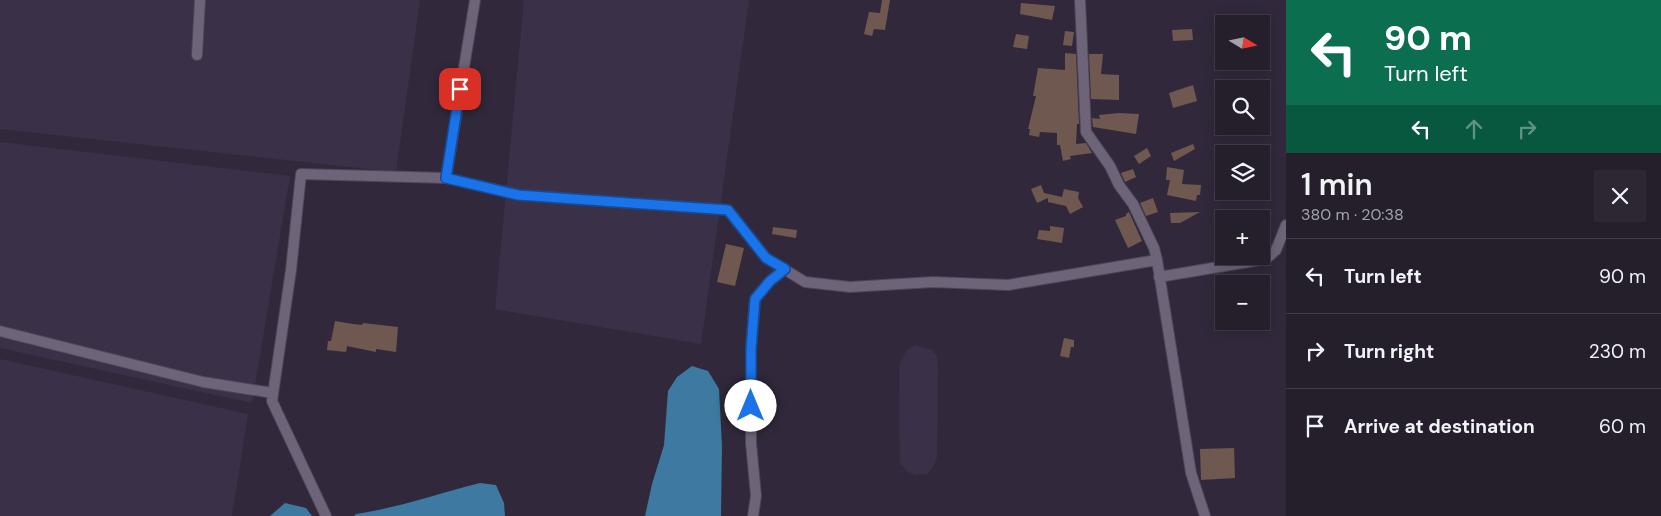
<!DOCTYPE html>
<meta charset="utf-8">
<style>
body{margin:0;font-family:"DM Sans",sans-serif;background:#2d2734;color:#f1f3f6;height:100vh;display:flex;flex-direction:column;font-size:19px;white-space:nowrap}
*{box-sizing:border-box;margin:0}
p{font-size:16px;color:#a3a2a9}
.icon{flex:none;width:28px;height:28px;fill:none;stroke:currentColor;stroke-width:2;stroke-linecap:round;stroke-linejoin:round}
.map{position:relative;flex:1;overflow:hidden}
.drawer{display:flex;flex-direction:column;background:#251f2c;width:375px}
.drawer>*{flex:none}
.hud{background:#0b6e4f;color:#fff;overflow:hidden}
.needle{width:32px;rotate:100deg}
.tools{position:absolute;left:1215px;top:15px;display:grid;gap:10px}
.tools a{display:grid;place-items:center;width:55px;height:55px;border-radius:0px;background:#251f2c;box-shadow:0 2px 12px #0003,0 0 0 1px #423d48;font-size:25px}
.pin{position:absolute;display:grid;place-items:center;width:42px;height:42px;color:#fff;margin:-21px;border-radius:10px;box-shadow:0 2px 8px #0006}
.me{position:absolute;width:55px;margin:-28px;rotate:0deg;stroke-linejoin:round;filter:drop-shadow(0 0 4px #0008)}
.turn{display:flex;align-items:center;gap:18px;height:105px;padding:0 15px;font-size:22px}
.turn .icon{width:65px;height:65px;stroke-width:2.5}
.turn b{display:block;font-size:35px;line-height:42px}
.lanes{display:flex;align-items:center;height:48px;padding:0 15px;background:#0003;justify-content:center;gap:25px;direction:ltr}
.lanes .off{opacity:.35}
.round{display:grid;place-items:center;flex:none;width:52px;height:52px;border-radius:0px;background:#2d2734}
.headline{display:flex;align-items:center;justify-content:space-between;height:85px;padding:0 15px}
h1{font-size:30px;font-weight:600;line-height:38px}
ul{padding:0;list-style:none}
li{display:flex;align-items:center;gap:15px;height:75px;padding:0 15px;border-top:1px solid #423d48}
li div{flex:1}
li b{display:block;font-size:19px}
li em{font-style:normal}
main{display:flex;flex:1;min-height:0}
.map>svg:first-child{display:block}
.built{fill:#3a3048}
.water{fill:#3d79a0}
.building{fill:#6f584f}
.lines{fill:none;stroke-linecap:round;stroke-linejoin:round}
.minor-casing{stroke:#4d4655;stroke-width:12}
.minor{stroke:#6d6479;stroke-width:10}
.route-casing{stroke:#114b97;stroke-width:12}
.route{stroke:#1a73e8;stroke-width:9}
</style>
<main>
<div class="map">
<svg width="1286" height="516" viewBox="0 0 1286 516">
<rect width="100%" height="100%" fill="#31293b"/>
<!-- built -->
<path class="built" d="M 0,0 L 420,0 L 396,172 L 0,129 Z
M 524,0 L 749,0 L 701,344 L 495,309 Z
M 0,142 L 290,176 L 252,403 L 0,348 Z
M 915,345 L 932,350 L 937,356 L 938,364 L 937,457 L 933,467 L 927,474 L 916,475 L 908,472 L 900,463 L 899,366 L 907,350 Z
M 0,359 L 248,414 L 232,516 L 0,516 Z"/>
<!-- water -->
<path class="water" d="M 692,366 L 708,371 L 719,389 L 722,446 L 721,516 L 645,516 L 652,484 L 664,445 L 668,391 L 677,377 Z
M 480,483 L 496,485 L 504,503 L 505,516 L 354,516 L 356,514 C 398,508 439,493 480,483 Z
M 285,503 L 306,508 L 312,516 L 270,516 Z"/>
<!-- building -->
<path class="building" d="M 882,0 L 890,0 L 885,30 L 874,29 L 872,36 L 864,34 L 869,12 L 880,13 Z
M 1021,3 L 1055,6 L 1052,20 L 1020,14 Z
M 1192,29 L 1193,40 L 1173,41 L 1172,30 Z
M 1065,31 L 1074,32 L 1072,46 L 1063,45 Z
M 1016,34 L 1029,36 L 1027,49 L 1013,47 Z
M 1065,53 L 1076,54 L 1079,124 L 1077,124 L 1076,144 L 1086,143 L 1092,153 L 1070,156 L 1071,159 L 1063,161 L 1060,145 L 1057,145 L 1057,133 L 1040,132 L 1039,137 L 1029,135 L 1030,129 L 1028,129 L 1036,96 L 1033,96 L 1038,68 L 1065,70 Z
M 1089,54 L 1103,54 L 1101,74 L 1119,75 L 1119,100 L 1091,99 Z
M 1193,85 L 1197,101 L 1173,108 L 1169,93 Z
M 1119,113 L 1139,114 L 1136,134 L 1093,127 L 1092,118 L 1100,119 L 1099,115 Z
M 1193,144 L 1195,149 L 1174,161 L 1171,153 Z
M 1147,148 L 1151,156 L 1139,164 L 1134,156 Z
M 1167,167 L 1184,170 L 1182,184 L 1201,185 L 1200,195 L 1197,195 L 1196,201 L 1167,195 L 1170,180 L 1166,180 Z
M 1133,169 L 1136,177 L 1125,182 L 1121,173 Z
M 1041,185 L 1044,193 L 1062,197 L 1064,189 L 1079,192 L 1078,198 L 1083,207 L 1070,214 L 1066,206 L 1048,202 L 1048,198 L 1037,203 L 1031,189 Z
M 1153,198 L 1158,212 L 1146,216 L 1140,203 Z
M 1129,212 L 1142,241 L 1128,248 L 1115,220 L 1126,216 L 1126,214 Z
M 1200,212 L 1180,223 L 1171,223 L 1170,213 Z
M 1050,226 L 1064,228 L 1062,243 L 1037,239 L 1039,230 L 1050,231 Z
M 773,227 L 797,230 L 796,238 L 772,234 Z
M 726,244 L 744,248 L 735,286 L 717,282 Z
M 335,321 L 353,324 L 362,325 L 363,323 L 398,327 L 396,352 L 376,349 L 376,352 L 347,346 L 346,352 L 327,350 L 328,341 L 331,341 Z
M 1064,338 L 1074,340 L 1074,347 L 1071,347 L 1069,358 L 1060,356 Z
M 1234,448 L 1235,478 L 1201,480 L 1200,449 Z"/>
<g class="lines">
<defs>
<path id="minor" d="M 1080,0 L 1086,132 L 1110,166 L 1119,185 L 1133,204 L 1154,248 L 1157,260
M 197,55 L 200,0
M 446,178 L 475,0
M 1159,277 L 1266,259 L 1276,250 L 1286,225
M 0,331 L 203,382 L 273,393
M 326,516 L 272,401 L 291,270 L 301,174 L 446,178 L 519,195 L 728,210 L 766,258 L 805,282 L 850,287 L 933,282 L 1008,285 L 1157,260 L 1191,473 L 1205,516
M 753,516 L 756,496 L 751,443 L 751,349 L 755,299 L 770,281 L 785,269"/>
</defs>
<!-- minor casing -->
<use href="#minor" class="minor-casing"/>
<!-- minor -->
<use href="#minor" class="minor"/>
</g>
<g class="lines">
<defs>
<path id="route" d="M 460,89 L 446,178 L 518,195 L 728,210 L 766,258 L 785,269 L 770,281 L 755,299 L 751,349 L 751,406"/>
</defs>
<!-- route casing -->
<use href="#route" class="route-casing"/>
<!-- route -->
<use href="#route" class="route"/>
</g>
</svg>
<div class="tools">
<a><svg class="needle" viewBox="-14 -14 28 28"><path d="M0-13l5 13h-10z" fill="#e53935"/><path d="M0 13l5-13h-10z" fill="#a3a2a9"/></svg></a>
<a><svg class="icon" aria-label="search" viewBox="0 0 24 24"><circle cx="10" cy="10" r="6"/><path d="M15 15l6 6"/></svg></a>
<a><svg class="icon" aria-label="layers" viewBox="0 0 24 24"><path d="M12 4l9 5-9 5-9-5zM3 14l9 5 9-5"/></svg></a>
<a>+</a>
<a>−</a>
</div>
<div class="pin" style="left:460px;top:89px;background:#d93025"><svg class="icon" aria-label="arrive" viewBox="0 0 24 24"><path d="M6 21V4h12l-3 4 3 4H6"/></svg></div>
<svg class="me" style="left:751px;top:406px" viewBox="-20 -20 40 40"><circle r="19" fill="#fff"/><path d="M0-13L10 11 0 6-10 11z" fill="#1a73e8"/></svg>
</div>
<section class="drawer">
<div class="hud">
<div class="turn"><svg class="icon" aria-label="left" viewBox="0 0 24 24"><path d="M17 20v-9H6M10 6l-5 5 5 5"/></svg><div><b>90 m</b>Turn left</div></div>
<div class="lanes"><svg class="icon" aria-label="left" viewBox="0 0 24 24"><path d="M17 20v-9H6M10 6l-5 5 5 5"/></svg><svg class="icon off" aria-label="ahead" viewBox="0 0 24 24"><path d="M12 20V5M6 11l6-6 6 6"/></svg><svg class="icon off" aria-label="right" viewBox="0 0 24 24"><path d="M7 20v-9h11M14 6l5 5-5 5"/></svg></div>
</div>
<div class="headline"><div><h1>1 min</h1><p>380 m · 20:38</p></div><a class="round"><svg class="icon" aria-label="close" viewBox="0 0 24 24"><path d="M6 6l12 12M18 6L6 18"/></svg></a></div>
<ul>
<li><svg class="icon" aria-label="left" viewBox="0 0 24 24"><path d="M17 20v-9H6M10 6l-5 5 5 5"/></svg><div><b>Turn left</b></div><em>90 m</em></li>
<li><svg class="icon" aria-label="right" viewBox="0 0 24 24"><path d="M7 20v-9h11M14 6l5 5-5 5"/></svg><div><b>Turn right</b></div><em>230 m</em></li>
<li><svg class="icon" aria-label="arrive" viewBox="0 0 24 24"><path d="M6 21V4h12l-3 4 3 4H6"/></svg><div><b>Arrive at destination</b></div><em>60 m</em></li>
</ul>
</section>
</main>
